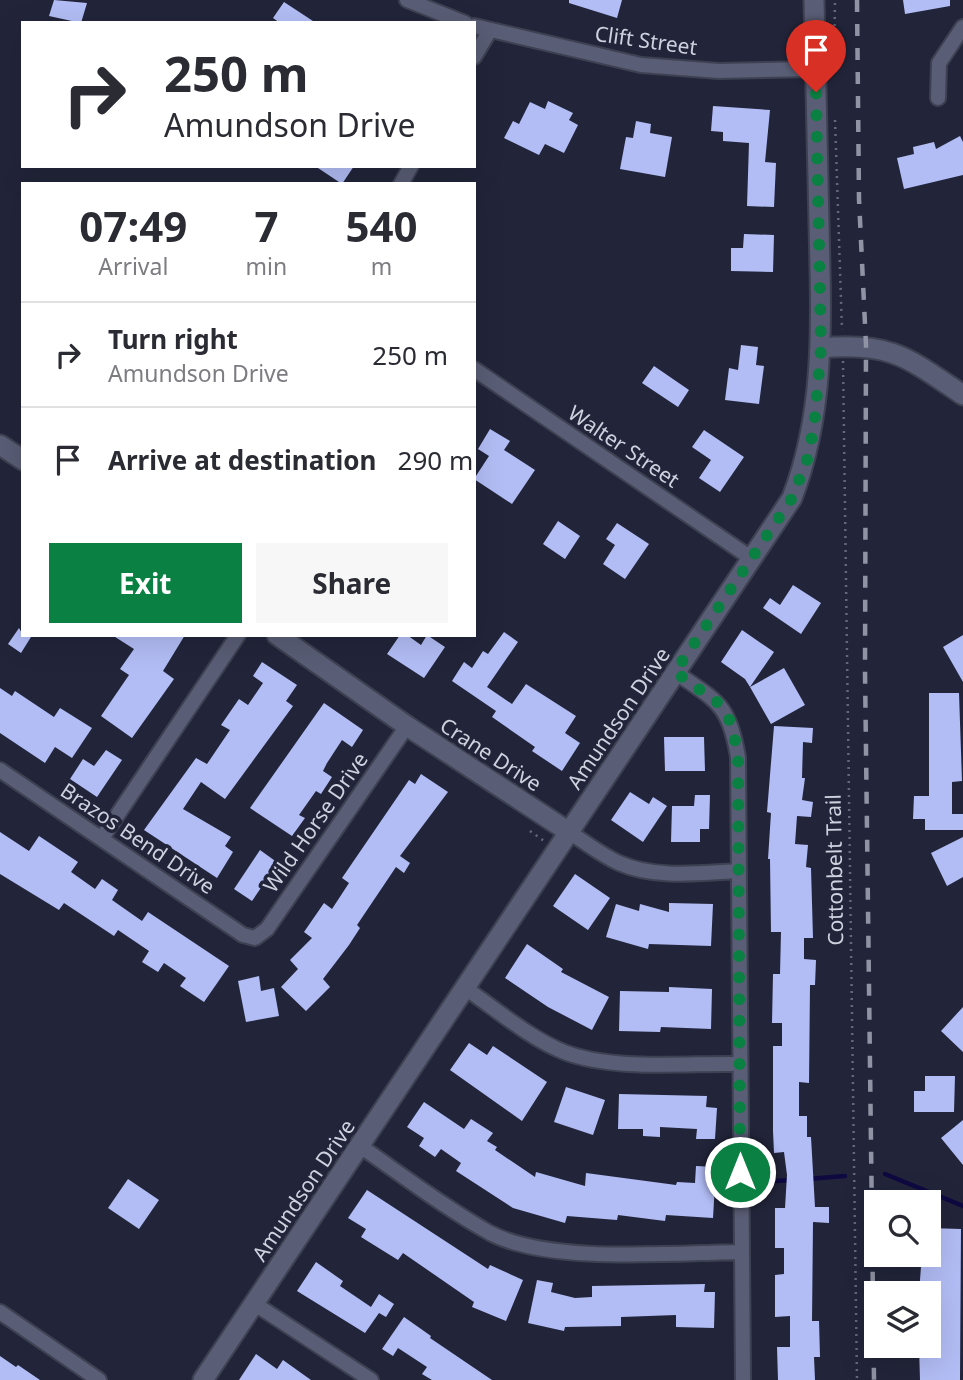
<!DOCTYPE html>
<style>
body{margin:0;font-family:"Noto Sans",sans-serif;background:#f7f7f7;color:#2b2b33;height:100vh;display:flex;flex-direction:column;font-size:26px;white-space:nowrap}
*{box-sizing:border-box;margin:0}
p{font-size:23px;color:#7c7c81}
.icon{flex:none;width:38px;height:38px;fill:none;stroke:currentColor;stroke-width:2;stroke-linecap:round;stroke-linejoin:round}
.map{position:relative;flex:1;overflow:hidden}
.sheet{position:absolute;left:21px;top:182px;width:455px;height:455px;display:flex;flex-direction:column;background:#fff;border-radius:0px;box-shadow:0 7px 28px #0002}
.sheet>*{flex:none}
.guide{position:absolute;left:21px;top:21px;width:455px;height:147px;border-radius:0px;box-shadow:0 7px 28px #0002;background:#fff;color:#2b2b33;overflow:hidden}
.fabs{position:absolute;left:864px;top:1190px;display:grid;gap:14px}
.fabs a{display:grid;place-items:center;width:77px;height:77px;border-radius:0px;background:#fff;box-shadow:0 7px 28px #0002;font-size:35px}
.pin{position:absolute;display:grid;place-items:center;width:60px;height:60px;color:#fff;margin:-72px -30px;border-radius:50% 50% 50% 0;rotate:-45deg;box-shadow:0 0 7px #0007}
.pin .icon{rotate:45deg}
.me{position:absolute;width:77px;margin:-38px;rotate:0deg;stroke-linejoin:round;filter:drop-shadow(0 0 5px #0008)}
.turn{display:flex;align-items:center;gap:24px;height:147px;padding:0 28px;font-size:32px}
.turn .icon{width:91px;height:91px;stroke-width:2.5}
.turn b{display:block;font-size:49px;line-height:60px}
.eta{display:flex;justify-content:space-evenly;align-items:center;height:119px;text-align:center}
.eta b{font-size:42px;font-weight:700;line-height:49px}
.action{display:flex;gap:14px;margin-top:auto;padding:14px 28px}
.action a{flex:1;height:80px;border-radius:0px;background:#0b8043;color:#fff;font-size:28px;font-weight:700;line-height:80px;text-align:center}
.action a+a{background:#f7f7f7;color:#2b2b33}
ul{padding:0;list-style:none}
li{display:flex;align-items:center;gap:21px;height:105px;padding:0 28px;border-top:2px solid #e1e1e2}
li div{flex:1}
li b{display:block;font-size:26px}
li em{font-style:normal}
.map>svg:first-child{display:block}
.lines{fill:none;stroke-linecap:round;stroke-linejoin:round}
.stream{stroke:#0e0941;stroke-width:4.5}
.building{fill:#b2bdf5}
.street-casing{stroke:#3e4151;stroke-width:18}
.secondary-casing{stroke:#3e4151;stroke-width:23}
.path{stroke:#65687a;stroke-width:2.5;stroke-dasharray:2 5;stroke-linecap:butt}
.street{stroke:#595d75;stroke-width:14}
.secondary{stroke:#595d75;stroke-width:19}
.rail{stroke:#9093a3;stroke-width:4.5;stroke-dasharray:12 12;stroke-linecap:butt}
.route{stroke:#0b8043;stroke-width:12;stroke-dasharray:0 21.6}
.labels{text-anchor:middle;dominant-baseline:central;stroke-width:7;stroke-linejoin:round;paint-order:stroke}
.street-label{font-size:21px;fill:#ced1de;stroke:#22253a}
</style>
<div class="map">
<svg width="963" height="1380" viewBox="0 0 963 1380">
<rect width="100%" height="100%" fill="#22253a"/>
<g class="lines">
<!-- stream -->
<path class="stream" d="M 885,1174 L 963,1206
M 808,1179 L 845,1176
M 758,1182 L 792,1180"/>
</g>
<!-- building -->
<path class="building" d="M 54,0 L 87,3 L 81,23 L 49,16 Z
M 569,0 L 622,0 L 617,18 L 569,3 Z
M 903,0 L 950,0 L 950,6 L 905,14 Z
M 284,2 L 316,23 L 280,23 L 273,18 Z
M 548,101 L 573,113 L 569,120 L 578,125 L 564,153 L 545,144 L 539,155 L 504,138 L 513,121 L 519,124 L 530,102 L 545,109 Z
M 713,106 L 770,110 L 765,162 L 776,163 L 774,207 L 747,206 L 749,143 L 723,141 L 723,132 L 711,131 Z
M 636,121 L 651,124 L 650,133 L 672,137 L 665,177 L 620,169 L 626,137 L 633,138 Z
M 960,136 L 963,142 L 963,175 L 904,189 L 897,158 L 914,154 L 913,147 L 934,142 L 936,149 Z
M 315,166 L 354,166 L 342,184 Z
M 744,234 L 774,235 L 773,272 L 731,271 L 731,248 L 743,248 Z
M 741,345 L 758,347 L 756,365 L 764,366 L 759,404 L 725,400 L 729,368 L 738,370 Z
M 654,366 L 689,390 L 678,407 L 642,383 Z
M 490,429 L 510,441 L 504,450 L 535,470 L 512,504 L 474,479 L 489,456 L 478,449 Z
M 704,430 L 744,457 L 720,492 L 699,478 L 711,460 L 692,447 Z
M 558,521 L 580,536 L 565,559 L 543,544 Z
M 617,523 L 649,544 L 625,579 L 603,564 L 615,545 L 606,539 Z
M 793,585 L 821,603 L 801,634 L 763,608 L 770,598 L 780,605 Z
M 19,628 L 23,635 L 31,637 L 21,653 L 8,644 Z
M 742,630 L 774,652 L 750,687 L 745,679 L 721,662 Z
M 504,632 L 518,642 L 487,687 L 512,704 L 526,684 L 576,716 L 565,733 L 580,743 L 562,771 L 532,751 L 535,747 L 492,717 L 496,711 L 452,681 L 464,662 L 472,668 L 483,651 L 488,654 Z
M 112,635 L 185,635 L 163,671 L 174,679 L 132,738 L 101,716 L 129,675 L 120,669 L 134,649 Z
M 400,635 L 407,635 L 421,645 L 427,635 L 445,647 L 424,678 L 387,654 Z
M 963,635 L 963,682 L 943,647 Z
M 262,662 L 297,685 L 286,701 L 293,706 L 225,799 L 201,782 L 183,809 L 231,837 L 225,846 L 233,852 L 217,878 L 144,830 L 196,758 L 207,764 L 230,730 L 221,725 L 239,699 L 248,705 L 263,683 L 253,676 Z
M 784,668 L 805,705 L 771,724 L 750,687 Z
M 0,688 L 12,696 L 15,691 L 54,717 L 60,708 L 92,728 L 72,758 L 55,747 L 45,763 L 0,733 Z
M 929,693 L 959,693 L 962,781 L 952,782 L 952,814 L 963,814 L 963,830 L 925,830 L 925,819 L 913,819 L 914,796 L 929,796 Z
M 324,703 L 363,730 L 352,747 L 342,740 L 327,763 L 323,771 L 332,777 L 321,794 L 316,791 L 299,815 L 305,818 L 292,836 L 250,808 Z
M 774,726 L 813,728 L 812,743 L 803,742 L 802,778 L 805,778 L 802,800 L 813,802 L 811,817 L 797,816 L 795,844 L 808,845 L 806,867 L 811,868 L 813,938 L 804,938 L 804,959 L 816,960 L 815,985 L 810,985 L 809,1083 L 799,1082 L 799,1116 L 807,1116 L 807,1137 L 811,1137 L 815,1207 L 829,1207 L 829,1223 L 813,1222 L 812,1321 L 819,1321 L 820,1357 L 814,1357 L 815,1380 L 778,1380 L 777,1347 L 790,1347 L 790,1316 L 775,1317 L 775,1275 L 784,1274 L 784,1248 L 775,1248 L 775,1208 L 785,1208 L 787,1175 L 784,1152 L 774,1153 L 773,1131 L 773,1046 L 782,1046 L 782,1023 L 772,1023 L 773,974 L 780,974 L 781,932 L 771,932 L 770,859 L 768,859 L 771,813 L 767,812 Z
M 664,737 L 704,737 L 705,771 L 665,771 Z
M 106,750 L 122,760 L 97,797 L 70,779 L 83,759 L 94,766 Z
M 421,774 L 448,792 L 400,856 L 410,863 L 404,873 L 396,867 L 357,925 L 360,928 L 349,945 L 323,979 L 330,987 L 306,1011 L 281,987 L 298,969 L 290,960 L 312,938 L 304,932 L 324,903 L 332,909 L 349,883 L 342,878 L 409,780 L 415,784 Z
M 630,792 L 649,804 L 653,797 L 667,806 L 643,842 L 611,820 Z
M 695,795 L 710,795 L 709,829 L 700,829 L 700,842 L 671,842 L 672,806 L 694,806 Z
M 0,832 L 29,851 L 39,836 L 78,862 L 71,872 L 95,889 L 102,879 L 118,890 L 112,900 L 142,921 L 148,912 L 229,966 L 204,1002 L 180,986 L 186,978 L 164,963 L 158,972 L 142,962 L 149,951 L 118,930 L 114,936 L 64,903 L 59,910 L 0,874 Z
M 963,837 L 963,877 L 947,886 L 931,853 Z
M 260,850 L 278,863 L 252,901 L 234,889 Z
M 575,874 L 610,898 L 588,930 L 553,906 Z
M 669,903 L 713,904 L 711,946 L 649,944 L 648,949 L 606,937 L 616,904 L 639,911 L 640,904 L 669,912 Z
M 527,944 L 563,969 L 561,972 L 609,997 L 592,1030 L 548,1007 L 505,978 Z
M 259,976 L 261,991 L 274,988 L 279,1016 L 246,1022 L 238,981 Z
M 669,987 L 712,989 L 711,1029 L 661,1027 L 660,1032 L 619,1031 L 620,991 L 669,992 Z
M 963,1007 L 963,1052 L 941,1031 Z
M 469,1043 L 487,1055 L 493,1046 L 547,1082 L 522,1121 L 450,1070 Z
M 925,1076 L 955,1076 L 954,1112 L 914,1112 L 914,1091 L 925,1091 Z
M 566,1087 L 605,1100 L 593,1135 L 554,1122 Z
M 619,1094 L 707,1096 L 706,1107 L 717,1108 L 715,1139 L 696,1139 L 697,1129 L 660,1127 L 660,1137 L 643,1136 L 643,1129 L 618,1129 Z
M 424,1102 L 464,1129 L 471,1119 L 493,1133 L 487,1141 L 497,1147 L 495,1150 L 535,1177 L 536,1172 L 585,1186 L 586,1173 L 676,1185 L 677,1182 L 695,1183 L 696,1166 L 716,1167 L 713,1218 L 666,1215 L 665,1221 L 618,1215 L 617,1220 L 567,1216 L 565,1223 L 513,1208 L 456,1171 L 461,1163 L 441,1149 L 435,1157 L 419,1146 L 424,1138 L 407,1127 Z
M 963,1120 L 963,1165 L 941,1138 Z
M 128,1179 L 159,1200 L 139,1229 L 108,1208 Z
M 367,1190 L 488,1269 L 490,1265 L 523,1280 L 506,1321 L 472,1307 L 474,1302 L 403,1253 L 398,1260 L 361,1237 L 366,1229 L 348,1218 Z
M 929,1228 L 961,1229 L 960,1380 L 920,1380 L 919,1346 L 929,1346 L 929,1293 L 919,1293 L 921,1267 L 917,1267 L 918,1255 L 929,1255 Z
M 316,1262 L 343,1281 L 340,1286 L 371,1307 L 379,1294 L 394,1304 L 386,1317 L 379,1313 L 365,1333 L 297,1291 Z
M 537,1280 L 553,1283 L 551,1292 L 575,1298 L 592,1297 L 592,1286 L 705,1284 L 704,1292 L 715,1292 L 714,1328 L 676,1327 L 676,1315 L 621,1317 L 621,1326 L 565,1327 L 564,1331 L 528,1323 Z
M 404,1317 L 431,1336 L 430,1338 L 492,1380 L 432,1380 L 422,1374 L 427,1367 L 398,1348 L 393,1356 L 382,1349 Z
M 256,1354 L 277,1369 L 283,1360 L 311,1380 L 239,1380 Z
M 0,1356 L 16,1367 L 18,1365 L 40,1380 L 0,1380 Z"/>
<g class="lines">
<defs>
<path id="street" d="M 407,0 L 465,23
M 474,26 L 641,65 L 719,71 L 816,69
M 474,57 L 489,32
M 938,98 L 939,63 L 963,27
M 401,184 L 411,166
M 474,369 L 751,558
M 675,672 C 718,702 729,704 738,757 L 743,1380
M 0,770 L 243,935 L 255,938 L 267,929 L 407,726
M 569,832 C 585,842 601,855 619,863 C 655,879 700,873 737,871
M 102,838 L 238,635
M 465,988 C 496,1009 529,1038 564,1052 C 614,1071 685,1063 739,1064
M 360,1146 C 402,1175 445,1208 490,1233 C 549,1264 672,1253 740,1252
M 255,1304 L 371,1380
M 0,1312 L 99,1380"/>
<path id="secondary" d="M 821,348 C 891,342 907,357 963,395
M 0,445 L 23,460
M 277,635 L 407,726 L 569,832
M 203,1380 L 792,498 C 826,410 821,318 819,224 C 817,150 816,75 814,0"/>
</defs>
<!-- street casing -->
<use href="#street" class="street-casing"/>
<!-- secondary casing -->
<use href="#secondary" class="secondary-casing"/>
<!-- path -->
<path class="path" d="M 834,61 L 835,0
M 835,120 L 842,330
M 843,361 L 857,1380
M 530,831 L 544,841"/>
<!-- street -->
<use href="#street" class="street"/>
<!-- secondary -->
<use href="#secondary" class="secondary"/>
<!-- rail -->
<path class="rail" d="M 857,0 L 859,199 L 866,345 L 865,671 L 874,1380"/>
</g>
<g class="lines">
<!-- route -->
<path class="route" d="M 740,1172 L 738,757 L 732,724 L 717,702 L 675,672 L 792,498 L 807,460 L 814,427 L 821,348 L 816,92"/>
</g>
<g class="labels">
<!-- street labels -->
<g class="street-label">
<text transform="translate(646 40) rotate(8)">Clift Street</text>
<text transform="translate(624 446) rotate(34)">Walter Street</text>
<text transform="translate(618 718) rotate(-56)">Amundson Drive</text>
<text transform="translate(491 754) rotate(33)">Crane Drive</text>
<text transform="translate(315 822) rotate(-55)">Wild Horse Drive</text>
<text transform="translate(138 838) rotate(34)">Brazos Bend Drive</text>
<text transform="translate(834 870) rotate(-91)">Cottonbelt Trail</text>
<text transform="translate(303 1190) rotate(-56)">Amundson Drive</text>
</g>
</g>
</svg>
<div class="fabs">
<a><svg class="icon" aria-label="search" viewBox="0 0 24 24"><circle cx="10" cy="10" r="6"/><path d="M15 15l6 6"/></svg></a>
<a><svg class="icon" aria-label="layers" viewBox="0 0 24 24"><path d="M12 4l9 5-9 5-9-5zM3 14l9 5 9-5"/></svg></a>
</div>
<div class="pin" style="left:816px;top:92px;background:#d93025"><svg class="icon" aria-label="arrive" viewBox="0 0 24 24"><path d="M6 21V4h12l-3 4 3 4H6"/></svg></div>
<svg class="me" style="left:740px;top:1172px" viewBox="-20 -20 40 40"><circle r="17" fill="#0b8043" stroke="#fff" stroke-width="3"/><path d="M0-11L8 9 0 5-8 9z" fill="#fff"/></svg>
<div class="guide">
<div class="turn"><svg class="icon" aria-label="right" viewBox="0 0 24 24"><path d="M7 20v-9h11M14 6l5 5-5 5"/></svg><div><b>250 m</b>Amundson Drive</div></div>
</div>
<section class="sheet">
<div class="eta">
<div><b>07:49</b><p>Arrival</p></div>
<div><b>7</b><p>min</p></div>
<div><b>540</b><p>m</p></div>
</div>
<ul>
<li><svg class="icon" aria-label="right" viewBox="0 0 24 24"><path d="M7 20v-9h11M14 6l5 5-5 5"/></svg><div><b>Turn right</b><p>Amundson Drive</p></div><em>250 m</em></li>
<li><svg class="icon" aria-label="arrive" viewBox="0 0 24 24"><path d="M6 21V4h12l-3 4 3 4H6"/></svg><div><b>Arrive at destination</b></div><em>290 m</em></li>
</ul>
<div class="action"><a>Exit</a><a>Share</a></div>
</section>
</div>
